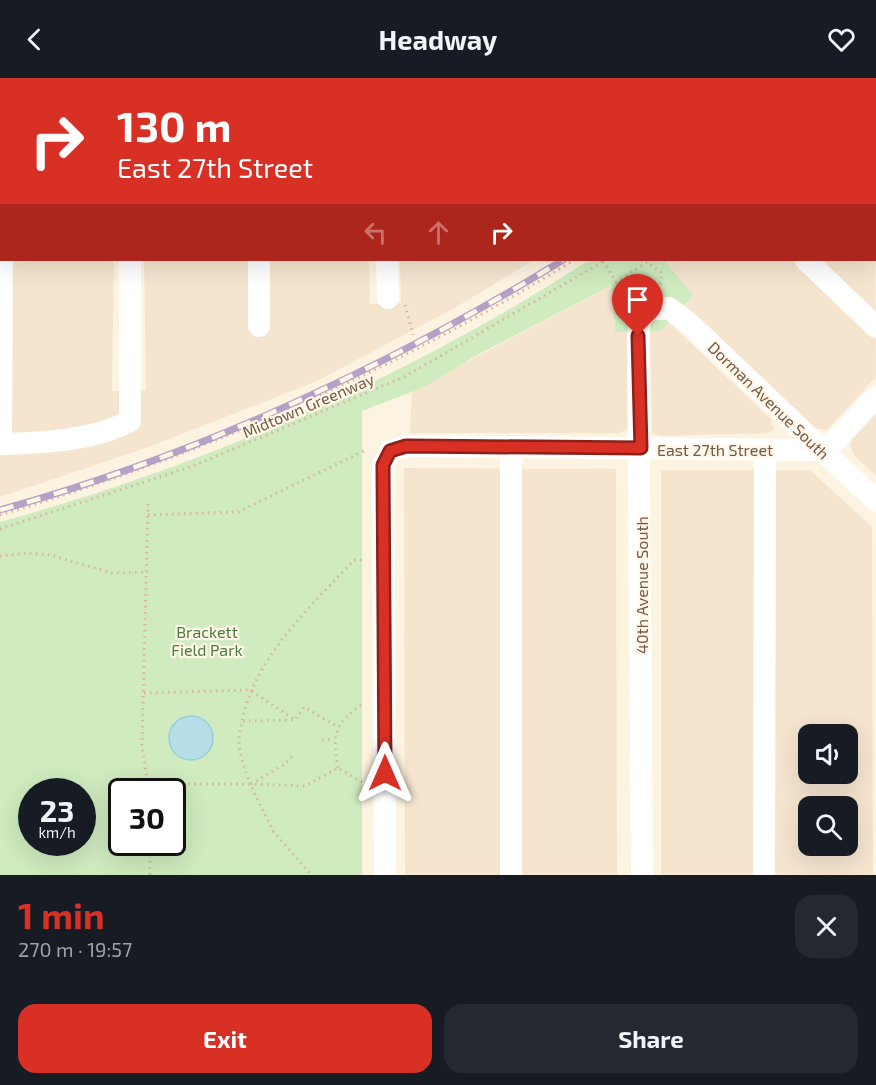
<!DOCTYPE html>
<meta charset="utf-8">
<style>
body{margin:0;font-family:"Exo 2",sans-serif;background:#242831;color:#f1f3f6;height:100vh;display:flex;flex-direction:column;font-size:22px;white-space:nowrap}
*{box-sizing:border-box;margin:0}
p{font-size:20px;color:#9ea1a6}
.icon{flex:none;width:33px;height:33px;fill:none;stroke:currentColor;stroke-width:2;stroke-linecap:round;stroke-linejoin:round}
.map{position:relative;height:797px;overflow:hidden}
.details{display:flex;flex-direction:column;background:#171b24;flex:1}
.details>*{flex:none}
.hud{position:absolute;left:0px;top:0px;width:876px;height:183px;box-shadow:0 6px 24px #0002;background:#d93025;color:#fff;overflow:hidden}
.tools{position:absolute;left:798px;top:646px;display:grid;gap:12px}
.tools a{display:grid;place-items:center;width:60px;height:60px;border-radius:12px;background:#171b24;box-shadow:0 6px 24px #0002;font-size:30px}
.speed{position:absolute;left:18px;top:700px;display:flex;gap:12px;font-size:30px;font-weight:700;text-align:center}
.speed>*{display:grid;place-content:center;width:78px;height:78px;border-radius:50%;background:#171b24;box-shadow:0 6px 24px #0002;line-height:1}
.speed small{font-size:15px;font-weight:400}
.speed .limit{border:3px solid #111;border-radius:9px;background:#fff;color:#111}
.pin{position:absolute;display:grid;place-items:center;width:51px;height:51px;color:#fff;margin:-62px -26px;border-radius:50% 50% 50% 0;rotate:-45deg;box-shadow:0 0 6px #0007}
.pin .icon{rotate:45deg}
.me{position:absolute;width:66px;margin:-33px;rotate:0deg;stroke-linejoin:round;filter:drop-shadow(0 0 4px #0008)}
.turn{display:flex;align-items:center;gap:21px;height:126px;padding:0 18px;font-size:27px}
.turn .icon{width:78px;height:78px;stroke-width:2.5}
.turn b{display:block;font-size:42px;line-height:51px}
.lanes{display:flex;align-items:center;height:57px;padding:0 18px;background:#0003;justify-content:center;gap:30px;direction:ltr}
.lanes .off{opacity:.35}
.round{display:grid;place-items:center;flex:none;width:63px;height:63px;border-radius:18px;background:#242831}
.head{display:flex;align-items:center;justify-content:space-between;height:102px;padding:0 18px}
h1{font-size:36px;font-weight:700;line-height:45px;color:#d93025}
.button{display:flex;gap:12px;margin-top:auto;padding:12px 18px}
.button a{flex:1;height:69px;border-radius:18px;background:#d93025;color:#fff;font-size:24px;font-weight:700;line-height:69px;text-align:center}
.button a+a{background:#242831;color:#f1f3f6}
header{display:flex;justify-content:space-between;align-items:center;height:78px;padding:0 18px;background:#171b24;font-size:27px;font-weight:700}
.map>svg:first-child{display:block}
.residential{fill:#f5e5cf;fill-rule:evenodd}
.green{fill:#cfebbf;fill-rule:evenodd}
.water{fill:#b5dee7;stroke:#9bcdd9;stroke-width:1.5}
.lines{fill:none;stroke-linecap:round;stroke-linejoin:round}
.path{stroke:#d8b59b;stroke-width:3;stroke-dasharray:1.5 4.5;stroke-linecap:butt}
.minor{stroke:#fff;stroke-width:22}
.rail-casing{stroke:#b6a0c6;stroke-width:7}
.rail{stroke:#fff7e8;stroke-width:4.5;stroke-dasharray:14;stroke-linecap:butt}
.route-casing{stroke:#8d1f18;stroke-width:15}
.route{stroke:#d93025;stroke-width:10}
.labels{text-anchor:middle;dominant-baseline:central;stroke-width:4.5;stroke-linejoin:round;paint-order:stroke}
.street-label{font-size:16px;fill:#755947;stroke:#fff7e8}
.park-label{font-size:16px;fill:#4e7b3f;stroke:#fff7e8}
</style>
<header><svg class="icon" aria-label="back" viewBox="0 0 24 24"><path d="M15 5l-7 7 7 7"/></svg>Headway<svg class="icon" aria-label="heart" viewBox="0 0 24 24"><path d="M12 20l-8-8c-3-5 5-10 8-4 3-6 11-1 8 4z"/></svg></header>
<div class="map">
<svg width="876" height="797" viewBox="0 0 876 797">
<rect width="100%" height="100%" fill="#fdf3e1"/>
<!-- residential -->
<path class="residential" d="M 0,0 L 117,0 L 2,2 L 2,182 L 114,182 L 112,313 L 146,312 L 144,182 L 369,182 L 370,226 L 401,225 L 400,182 L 534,182 L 453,231 L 317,303 L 146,370 L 0,419 Z
M 141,0 L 370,0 L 370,2 Z
M 396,0 L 632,0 L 632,1 L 396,2 Z
M 651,0 L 795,0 L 794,2 Z
M 875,84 L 876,299 L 827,352 L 819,351 L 810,348 L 683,229 L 664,182 L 874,182 Z
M 612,207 L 615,254 L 627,254 L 628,347 L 626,352 L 620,355 L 410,355 L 412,313 Z
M 663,239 L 771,341 L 774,352 L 769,355 L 660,358 L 652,354 L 650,245 Z
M 876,334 L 876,398 L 854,377 L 850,366 L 852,357 Z
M 404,390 L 616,391 L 617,797 L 405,797 Z
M 661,392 L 810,392 L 872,449 L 873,797 L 661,797 ZM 808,657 L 848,657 L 848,696 L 808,696 ZM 808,729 L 848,729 L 848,768 L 808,768 Z"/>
<!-- green -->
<path class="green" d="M 812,0 L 876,0 L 876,60 L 874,2 Z
M 589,182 L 664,182 L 693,217 L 660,253 L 615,254 L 612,207 L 479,276 L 424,309 L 362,333 L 362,797 L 0,797 L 0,444 C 206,387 410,299 589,182 ZM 32,714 L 82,714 L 82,765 L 32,765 ZM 122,714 L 172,714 L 172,765 L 122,765 Z"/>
<!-- water -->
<path class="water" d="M169 660a22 22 0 1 1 44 0a22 22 0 1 1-44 0Z"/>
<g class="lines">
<!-- path -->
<path class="path" d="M 825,2 L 827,0
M 874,7 L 876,7
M 603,183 L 616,204 L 647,184 L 662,195 L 659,211
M 405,227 L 413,257
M 148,426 L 142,667 L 149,714
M 0,437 C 204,376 393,294 574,182
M 148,437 L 238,434 L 366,372
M 0,451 L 193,388 L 404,299 L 606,182
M 0,478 L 29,475 L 50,477 L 112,495 L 148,494
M 144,615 L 250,612 L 295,642 L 304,629 L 336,648
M 243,643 L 295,642
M 322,662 L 334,661
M 338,690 C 332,655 334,646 364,625
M 362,704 L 338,690 L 305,708 L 250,706 C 246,693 238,675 239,661 C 247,585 305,535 354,482 L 363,482
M 251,706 L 283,687 L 294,677
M 160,714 L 177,706 L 250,706 L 273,753 L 311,797
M 150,765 L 150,797"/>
<!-- minor -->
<path class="minor" d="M 130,0 L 130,2
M 258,0 L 258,2
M 386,0 L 386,2
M 513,0 L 513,2
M 640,0 L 640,2
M 2,2 L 2,0
M 874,63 L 876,65
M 259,182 L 259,248
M 387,182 L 388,220
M 806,182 L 876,249
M 0,366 C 43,365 92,363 130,343 L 130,182
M 1,366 L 2,182
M 511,369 L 511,797
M 385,797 L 383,387 L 390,373 L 406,368 L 820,372 L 836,362 L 876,319
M 642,797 L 638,258 L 640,243 L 647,232 L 669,230 L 690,246 L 876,423
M 764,797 L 765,372"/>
<defs>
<path id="rail" d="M 813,2 L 815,0
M 0,432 C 198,377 388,289 563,182"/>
</defs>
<!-- rail casing -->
<use href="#rail" class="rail-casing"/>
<!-- rail -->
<use href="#rail" class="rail"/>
</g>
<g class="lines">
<defs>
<path id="route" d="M 385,695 L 383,387 L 390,373 L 406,368 L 641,370 L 638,258"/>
</defs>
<!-- route casing -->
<use href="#route" class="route-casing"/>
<!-- route -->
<use href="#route" class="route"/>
</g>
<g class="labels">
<!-- street labels -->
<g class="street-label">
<text transform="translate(769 322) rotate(44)">Dorman Avenue South</text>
<text transform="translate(308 327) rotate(-23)">Midtown Greenway</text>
<text x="715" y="371">East 27th Street</text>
<text transform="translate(641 507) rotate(-90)">40th Avenue South</text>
</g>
<!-- park labels -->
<g class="park-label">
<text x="207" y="553">Brackett<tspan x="207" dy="18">Field Park</tspan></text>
</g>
</g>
</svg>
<div class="tools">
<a><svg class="icon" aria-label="sound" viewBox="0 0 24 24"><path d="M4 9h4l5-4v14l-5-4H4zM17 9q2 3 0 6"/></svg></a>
<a><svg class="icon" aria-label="search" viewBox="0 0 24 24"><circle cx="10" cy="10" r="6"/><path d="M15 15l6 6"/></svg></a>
</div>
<div class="speed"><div>23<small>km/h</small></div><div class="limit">30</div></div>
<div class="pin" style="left:638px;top:258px;background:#d93025"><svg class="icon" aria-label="arrive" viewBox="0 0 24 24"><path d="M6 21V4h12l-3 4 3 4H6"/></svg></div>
<svg class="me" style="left:385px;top:695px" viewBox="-20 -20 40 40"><path d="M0-17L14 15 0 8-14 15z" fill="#d93025" stroke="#fff" stroke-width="4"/></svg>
<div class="hud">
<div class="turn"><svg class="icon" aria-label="right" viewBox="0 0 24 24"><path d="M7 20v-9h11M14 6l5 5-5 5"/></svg><div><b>130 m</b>East 27th Street</div></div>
<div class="lanes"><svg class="icon off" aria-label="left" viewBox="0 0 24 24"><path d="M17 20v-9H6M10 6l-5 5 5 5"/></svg><svg class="icon off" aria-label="ahead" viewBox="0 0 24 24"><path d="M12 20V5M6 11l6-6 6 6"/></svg><svg class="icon" aria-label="right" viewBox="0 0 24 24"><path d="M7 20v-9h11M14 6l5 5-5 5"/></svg></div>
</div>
</div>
<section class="details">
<div class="head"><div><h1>1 min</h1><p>270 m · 19:57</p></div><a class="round"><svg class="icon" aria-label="close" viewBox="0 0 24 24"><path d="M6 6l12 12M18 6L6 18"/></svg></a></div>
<div class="button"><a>Exit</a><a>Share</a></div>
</section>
